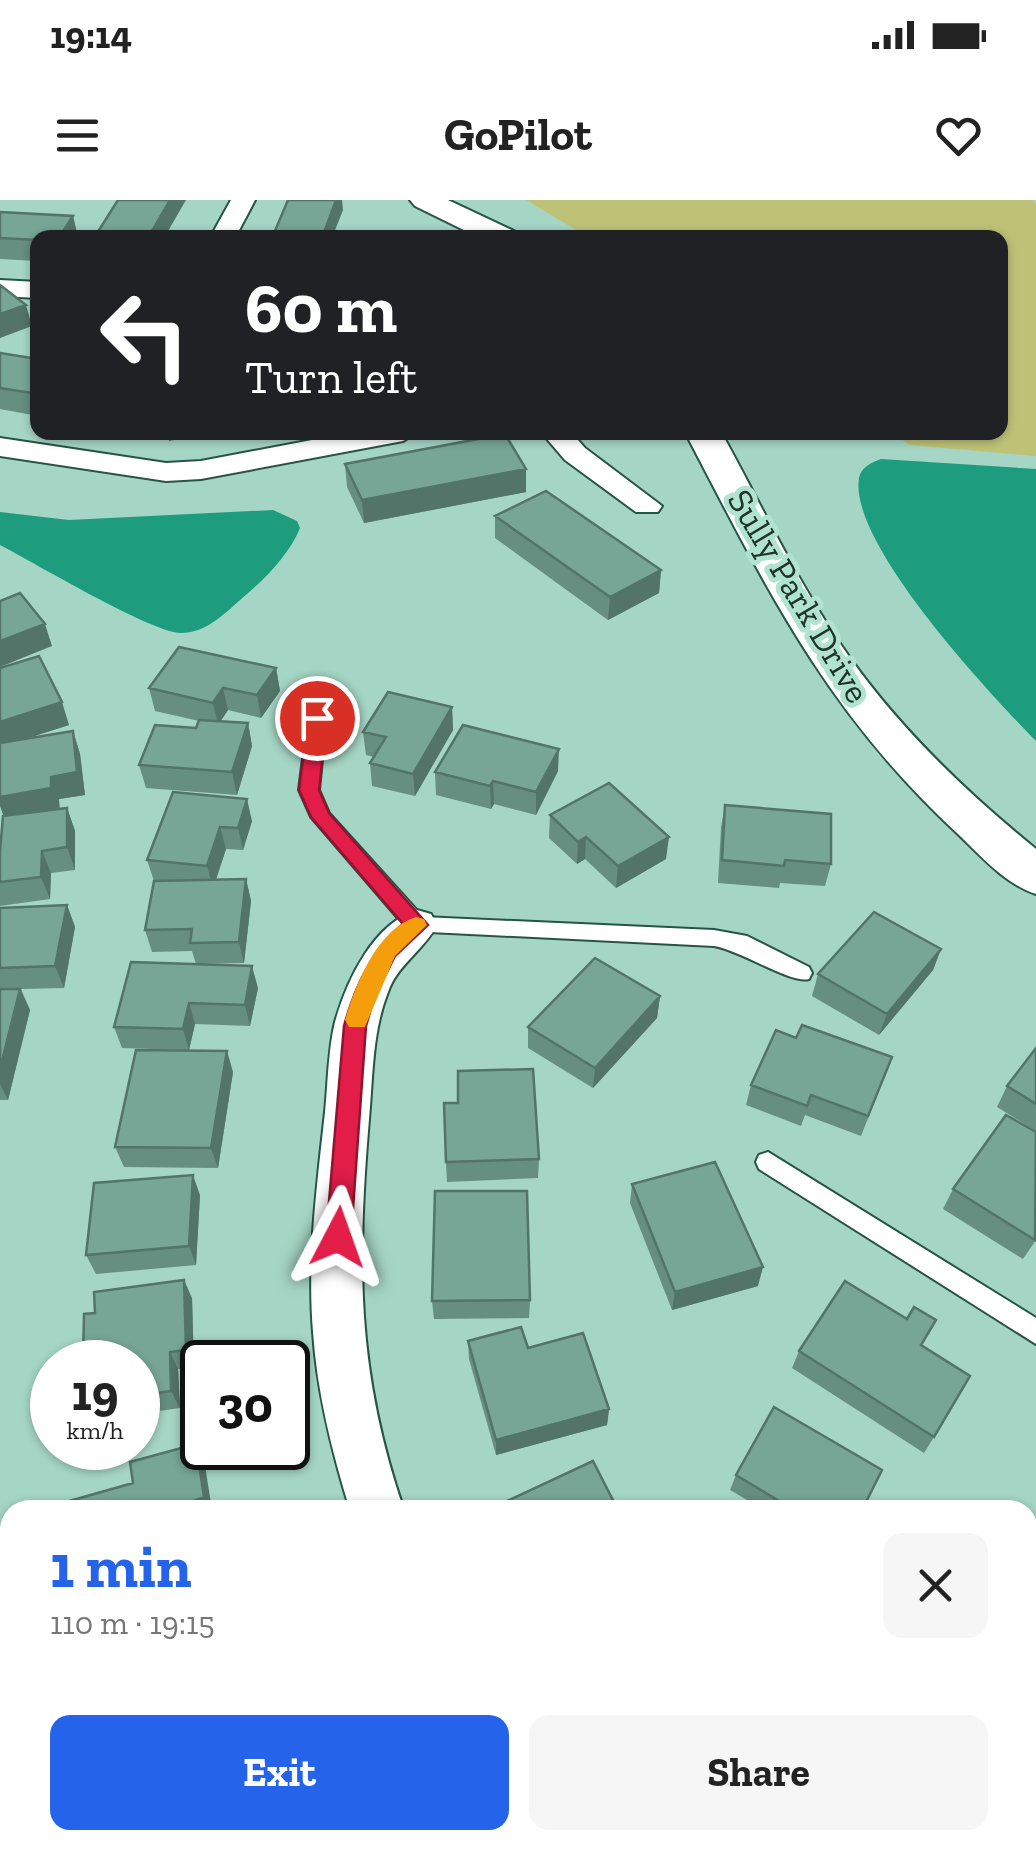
<!DOCTYPE html>
<meta charset="utf-8">
<style>
body{margin:0;font-family:"Zilla Slab",serif;background:#f6f6f6;color:#222;height:100vh;display:flex;flex-direction:column;font-size:38px;white-space:nowrap}
*{box-sizing:border-box;margin:0}
p{font-size:32px;color:#767676}
.icon{flex:none;width:55px;height:55px;fill:none;stroke:currentColor;stroke-width:2;stroke-linecap:round;stroke-linejoin:round}
.map{position:relative;flex:1;overflow:hidden}
.drawer{position:absolute;left:0px;top:1300px;width:1038px;height:350px;display:flex;flex-direction:column;background:#fff;border-radius:30px 30px 0 0;box-shadow:0 2px 8px #0004}
.drawer>*{flex:none}
.top-card{position:absolute;left:30px;top:30px;width:978px;height:210px;border-radius:20px;box-shadow:0 2px 8px #0004;background:#202124;color:#fff;overflow:hidden}
.speed{position:absolute;left:30px;top:1140px;display:flex;gap:20px;font-size:50px;font-weight:700;text-align:center}
.speed>*{display:grid;place-content:center;width:130px;height:130px;border-radius:50%;background:#fff;box-shadow:0 2px 8px #0004;line-height:1}
.speed small{font-size:25px;font-weight:400}
.speed .limit{border:5px solid #111;border-radius:15px;background:#fff;color:#111}
.pin{position:absolute;display:grid;place-items:center;width:85px;height:85px;color:#fff;margin:-42px;border:5px solid #fff;border-radius:50%;box-shadow:0 2px 10px #0007}
.me{position:absolute;width:110px;margin:-55px;rotate:4deg;stroke-linejoin:round;filter:drop-shadow(0 0 8px #0008)}
.turn{display:flex;align-items:center;gap:35px;height:210px;padding:0 50px;font-size:45px}
.turn .icon{width:130px;height:130px;stroke-width:2.5}
.turn b{display:block;font-size:70px;line-height:85px}
.round{display:grid;place-items:center;flex:none;width:105px;height:105px;border-radius:20px;background:#f6f6f6}
.summary{display:flex;align-items:center;justify-content:space-between;height:170px;padding:0 50px}
h1{font-size:60px;font-weight:800;line-height:75px;color:#2563eb}
.button{display:flex;gap:20px;margin-top:auto;padding:20px 50px}
.button a{flex:1;height:115px;border-radius:20px;background:#2563eb;color:#fff;font-size:40px;font-weight:800;line-height:115px;text-align:center}
.button a+a{background:#f6f6f6;color:#222}
.status{display:flex;justify-content:space-between;align-items:center;height:70px;padding:0 50px;background:#fff;direction:ltr}
.status svg{height:28px;fill:currentColor}
header{display:flex;justify-content:space-between;align-items:center;height:130px;padding:0 50px;background:#fff;font-size:45px;font-weight:800}
.map>svg:first-child{display:block}
.green{fill:#bec276}
.water{fill:#1d9d7e}
.lines{fill:none;stroke-linecap:round;stroke-linejoin:round}
.service-casing{stroke:#265446;stroke-width:4}
.minor-casing{stroke:#265446;stroke-width:4}
.tertiary-casing{stroke:#265446;stroke-width:4}
.service{fill:#fff;fill-rule:evenodd}
.minor{fill:#fff;fill-rule:evenodd}
.tertiary{fill:#fff;fill-rule:evenodd}
.wall{fill:#668f81}
.shaded-wall{fill:#537469}
.building{fill:#77a696;stroke:#537469;stroke-width:2.5}
.route{fill:#e11d48;stroke:#92132f;stroke-width:2.5}
.slow{fill:#f59e0b}
.labels{text-anchor:middle;dominant-baseline:central;stroke-width:10;stroke-linejoin:round;paint-order:stroke}
.street-label{font-size:35px;fill:#20332d;stroke:#b1e3d1}
</style>
<div class="status"><b>19:14</b><svg viewBox="0 0 49 12"><path d="M0 12V9h3v3zM5 12V6h3v6zM10 12V3h3v9zM15 12V0h3v12zM26 1h20v11H26zM47 4h2v5h-2z"/></svg></div>
<header><svg class="icon" aria-label="menu" viewBox="0 0 24 24"><path d="M4 6h16M4 12h16M4 18h16"/></svg>GoPilot<svg class="icon" aria-label="heart" viewBox="0 0 24 24"><path d="M12 20l-8-8c-3-5 5-10 8-4 3-6 11-1 8 4z"/></svg></header>
<div class="map">
<svg width="1036" height="1650" viewBox="0 0 1036 1650">
<rect width="100%" height="100%" fill="#a5d5c4"/>
<!-- green -->
<path class="green" d="M 526,0 L 1032,0 L 1036,3 L 1036,256 L 910,245 L 892,233 L 1000,232 L 1000,38 L 588,37 Z"/>
<!-- water -->
<path class="water" d="M 881,259 L 1036,269 L 1036,541 C 992,496 848,343 859,278 C 861,267 871,263 881,259 Z
M 273,310 L 297,321 L 300,328 C 290,353 267,377 247,394 C 228,410 208,433 181,433 C 152,433 33,362 0,345 L 0,312 L 69,320 Z"/>
<g class="lines">
<defs>
<path id="service" d="M 317,512 L 326,518 L 319,590 L 329,613 L 423,717 L 714,730 L 747,736 L 809,767 L 812,773 L 809,779 C 791,784 740,750 714,746 L 409,731 L 311,617 L 299,590 L 308,518 Z
M 768,952 L 1036,1118 L 1036,1144 L 759,969 L 756,962 L 759,955 Z"/>
<path id="minor" d="M 231,0 L 255,0 L 235,38 L 210,38 Z
M 0,80 L 38,82 L 38,98 L 0,96 Z
M 354,232 L 417,232 L 403,241 L 201,279 L 166,281 L 0,256 L 0,238 L 166,263 L 201,261 Z
M 541,232 L 571,232 L 585,248 L 662,306 L 658,312 L 636,312 L 565,260 Z
M 417,710 L 431,714 L 437,725 C 424,750 398,764 388,792 C 372,832 373,876 369,919 C 357,1063 356,1171 404,1310 L 350,1310 C 332,1252 317,1193 313,1132 C 307,1059 317,985 325,912 C 328,883 328,850 335,822 C 347,780 373,724 417,710 Z
M 1036,1320 L 1036,1393 L 1028,1396 L 1028,1323 Z
M 531,1640 L 597,1640 L 601,1650 L 536,1650 Z
M 893,1640 L 955,1640 L 951,1650 L 889,1650 Z"/>
<path id="tertiary" d="M 410,0 L 448,0 L 516,32 L 520,38 L 480,38 L 415,6 Z
M 685,232 L 721,232 C 763,308 800,388 850,458 C 902,531 967,593 1036,649 L 1036,694 C 1005,684 981,656 958,634 C 826,512 767,389 685,232 Z"/>
</defs>
<!-- service casing -->
<use href="#service" class="service-casing"/>
<!-- minor casing -->
<use href="#minor" class="minor-casing"/>
<!-- tertiary casing -->
<use href="#tertiary" class="tertiary-casing"/>
<!-- service -->
<use href="#service" class="service"/>
<!-- minor -->
<use href="#minor" class="minor"/>
<!-- tertiary -->
<use href="#tertiary" class="tertiary"/>
</g>
<!-- wall -->
<path class="wall" d="M 0,12 L 73,16 L 78,38 L 38,38 L 38,61 L 0,59 Z
M 0,153 L 38,159 L 38,216 L 0,209 Z
M 345,264 L 526,292 L 364,323 L 347,287 Z
M 495,316 L 661,370 L 659,393 L 608,420 L 495,338 Z
M 0,468 L 69,525 L 25,539 L 73,531 L 80,554 L 85,595 L 59,599 L 59,609 L 67,608 L 75,631 L 75,670 L 51,673 L 50,699 L 0,706 L 0,651 L 4,616 Z
M 276,468 L 280,491 L 261,518 L 228,510 L 220,522 L 248,523 L 252,546 L 237,595 L 146,588 L 139,565 L 196,528 L 199,521 L 155,511 L 149,488 Z
M 452,507 L 453,530 L 415,596 L 372,586 L 370,563 L 374,557 L 366,555 L 363,532 Z
M 558,571 L 536,615 L 494,604 L 491,609 L 436,595 L 435,572 Z
M 173,592 L 252,621 L 243,650 L 226,649 L 216,680 L 246,679 L 251,701 L 244,763 L 196,764 L 192,751 L 152,752 L 145,730 L 154,681 L 147,660 Z
M 725,605 L 831,664 L 825,686 L 780,683 L 779,688 L 718,683 L 721,627 Z
M 550,615 L 666,659 L 616,688 L 585,659 L 577,664 L 549,638 Z
M 67,705 L 75,727 L 64,788 L 21,789 L 30,810 L 8,900 L 0,900 L 0,708 Z
M 941,749 L 933,770 L 879,835 L 812,796 L 818,774 Z
M 131,762 L 258,788 L 250,826 L 195,824 L 189,850 L 122,848 L 114,827 Z
M 660,796 L 657,818 L 593,888 L 528,848 L 528,827 Z
M 1036,848 L 1036,931 L 997,907 L 1007,886 Z
M 233,872 L 218,968 L 124,967 L 115,947 Z
M 884,878 L 861,936 L 805,915 L 801,926 L 746,905 L 751,885 Z
M 539,959 L 538,978 L 447,982 L 446,962 Z
M 632,984 L 758,1086 L 672,1110 L 630,1003 Z
M 953,989 L 1036,1040 L 1023,1059 L 943,1009 Z
M 200,995 L 196,1065 L 96,1074 L 86,1055 Z
M 192,1098 L 194,1167 L 178,1169 L 180,1208 L 138,1214 L 138,1162 Z
M 530,1100 L 529,1118 L 434,1119 L 432,1101 Z
M 468,1141 L 528,1148 L 609,1209 L 607,1225 L 496,1255 L 469,1159 Z
M 922,1145 L 934,1237 L 924,1253 L 792,1168 L 799,1151 Z
M 736,1275 L 862,1310 L 764,1310 L 730,1290 Z"/>
<!-- shaded-wall -->
<path class="shaded-wall" d="M 170,0 L 186,0 L 164,38 L 148,38 Z
M 336,0 L 342,0 L 343,10 L 332,38 L 322,38 Z
M 73,16 L 78,37 L 59,38 Z
M 26,105 L 32,126 L 0,138 L 0,114 Z
M 167,232 L 214,232 L 169,241 Z
M 526,269 L 526,292 L 364,323 L 362,300 Z
M 661,370 L 659,393 L 608,420 L 610,397 Z
M 45,424 L 52,446 L 0,467 L 0,441 Z
M 276,468 L 280,491 L 261,518 L 257,495 Z
M 223,488 L 228,510 L 218,525 L 213,503 Z
M 62,502 L 69,525 L 0,547 L 0,522 Z
M 452,507 L 453,530 L 415,596 L 413,574 Z
M 248,523 L 252,546 L 237,595 L 232,572 Z
M 73,531 L 80,554 L 85,595 L 59,599 L 60,611 L 5,620 L 0,606 L 0,597 L 51,577 Z
M 559,549 L 558,571 L 536,615 L 536,592 Z
M 493,581 L 494,604 L 491,609 L 490,586 Z
M 247,599 L 252,621 L 243,650 L 238,628 Z
M 67,608 L 75,631 L 75,670 L 67,647 Z
M 220,627 L 226,649 L 213,688 L 207,666 Z
M 586,637 L 585,659 L 577,664 L 578,642 Z
M 669,637 L 666,659 L 616,688 L 618,666 Z
M 42,651 L 51,673 L 50,699 L 41,677 Z
M 246,679 L 251,701 L 244,763 L 239,742 Z
M 67,705 L 75,727 L 64,788 L 55,766 Z
M 941,749 L 933,770 L 879,835 L 887,814 Z
M 252,766 L 258,788 L 250,826 L 245,805 Z
M 20,789 L 30,810 L 8,900 L 0,884 L 0,869 Z
M 660,796 L 657,818 L 593,888 L 595,868 Z
M 189,803 L 195,824 L 189,850 L 183,829 Z
M 227,851 L 233,872 L 218,968 L 211,948 Z
M 193,975 L 200,995 L 196,1065 L 189,1046 Z
M 763,1067 L 758,1086 L 672,1110 L 675,1092 Z
M 184,1080 L 192,1098 L 194,1167 L 186,1150 Z
M 170,1152 L 178,1169 L 180,1208 L 171,1191 Z
M 609,1209 L 607,1225 L 496,1255 L 496,1240 Z
M 196,1244 L 204,1259 L 212,1310 L 195,1310 L 193,1301 Z
M 28,1640 L 40,1640 L 43,1650 L 31,1650 Z
M 332,1640 L 339,1640 L 341,1644 L 333,1650 L 318,1650 Z"/>
<!-- building -->
<path class="building" d="M 118,0 L 170,0 L 148,38 L 94,38 Z
M 288,0 L 336,0 L 322,38 L 272,38 Z
M 0,12 L 73,16 L 59,38 L 38,38 L 38,40 L 0,38 Z
M 0,85 L 26,105 L 0,114 Z
M 0,153 L 38,159 L 38,194 L 0,188 Z
M 505,234 L 526,269 L 362,300 L 345,264 Z
M 546,291 L 661,370 L 610,397 L 495,316 Z
M 20,393 L 45,424 L 0,441 L 0,401 Z
M 179,447 L 276,468 L 257,495 L 223,488 L 213,503 L 149,488 Z
M 39,456 L 62,502 L 0,522 L 0,468 Z
M 388,492 L 452,507 L 413,574 L 370,563 L 386,537 L 363,532 Z
M 199,520 L 248,523 L 232,572 L 139,565 L 155,525 L 196,528 Z
M 463,525 L 559,549 L 536,592 L 493,581 L 490,586 L 435,572 Z
M 73,531 L 77,572 L 51,577 L 51,588 L 0,597 L 0,543 Z
M 609,583 L 669,637 L 618,666 L 586,637 L 578,642 L 550,615 Z
M 173,592 L 247,599 L 238,628 L 220,627 L 207,666 L 147,660 Z
M 725,605 L 831,614 L 831,664 L 785,660 L 784,666 L 722,660 Z
M 67,608 L 67,647 L 42,651 L 41,677 L 0,682 L 0,651 L 3,616 Z
M 246,679 L 239,742 L 190,743 L 192,729 L 145,730 L 154,681 Z
M 67,705 L 55,766 L 0,768 L 0,708 Z
M 874,712 L 941,749 L 887,814 L 818,774 Z
M 595,758 L 660,796 L 595,868 L 528,827 Z
M 131,762 L 252,766 L 245,805 L 189,803 L 183,829 L 114,827 Z
M 0,789 L 20,789 L 0,869 Z
M 802,825 L 892,857 L 868,916 L 811,895 L 807,906 L 751,885 L 776,830 L 796,838 Z
M 1036,848 L 1036,904 L 1007,886 Z
M 136,850 L 227,851 L 211,948 L 115,947 Z
M 533,869 L 539,959 L 446,962 L 444,903 L 458,903 L 458,871 Z
M 1006,915 L 1036,932 L 1035,1040 L 953,989 Z
M 715,962 L 763,1067 L 675,1092 L 632,984 Z
M 193,975 L 189,1046 L 86,1055 L 94,983 Z
M 435,991 L 527,991 L 530,1100 L 432,1101 Z
M 184,1080 L 186,1150 L 170,1152 L 171,1191 L 138,1196 L 138,1162 L 83,1162 L 84,1114 L 95,1113 L 94,1092 Z
M 845,1081 L 907,1119 L 914,1107 L 936,1120 L 921,1145 L 970,1176 L 934,1237 L 799,1151 Z
M 521,1127 L 528,1148 L 583,1133 L 609,1209 L 496,1240 L 468,1141 Z
M 774,1207 L 882,1270 L 862,1310 L 794,1310 L 736,1275 Z
M 196,1244 L 204,1297 L 193,1301 L 195,1310 L 67,1310 L 66,1302 L 133,1283 L 130,1262 Z
M 593,1261 L 618,1310 L 512,1310 L 507,1301 Z
M 9,1573 L 10,1640 L 28,1640 L 31,1650 L 0,1650 L 0,1578 Z
M 175,1640 L 332,1640 L 318,1650 L 179,1650 Z"/>
<!-- route -->
<path class="route" d="M 317,511 L 327,518 L 319,590 L 329,613 L 428,725 L 395,756 L 374,798 L 366,826 L 351,1037 L 347,1045 L 338,1048 L 329,1045 L 326,1037 L 344,826 C 355,786 371,752 403,724 L 311,617 L 299,590 L 308,518 Z"/>
<!-- slow -->
<path class="slow" d="M 416,717 L 424,719 L 427,725 L 395,756 L 365,827 L 349,827 L 345,820 C 356,784 377,729 416,717 Z"/>
<g class="labels">
<!-- street labels -->
<g class="street-label">
<text transform="translate(799 396) rotate(59)">Sully Park Drive</text>
</g>
</g>
</svg>
<div class="speed"><div>19<small>km/h</small></div><div class="limit">30</div></div>
<div class="pin" style="left:317px;top:518px;background:#d93025"><svg class="icon" aria-label="arrive" viewBox="0 0 24 24"><path d="M6 21V4h12l-3 4 3 4H6"/></svg></div>
<svg class="me" style="left:338px;top:1037px" viewBox="-20 -20 40 40"><path d="M0-17L14 15 0 8-14 15z" fill="#e11d48" stroke="#fff" stroke-width="4"/></svg>
<div class="top-card">
<div class="turn"><svg class="icon" aria-label="left" viewBox="0 0 24 24"><path d="M17 20v-9H6M10 6l-5 5 5 5"/></svg><div><b>60 m</b>Turn left</div></div>
</div>
<section class="drawer">
<div class="summary"><div><h1>1 min</h1><p>110 m · 19:15</p></div><a class="round"><svg class="icon" aria-label="close" viewBox="0 0 24 24"><path d="M6 6l12 12M18 6L6 18"/></svg></a></div>
<div class="button"><a>Exit</a><a>Share</a></div>
</section>
</div>
